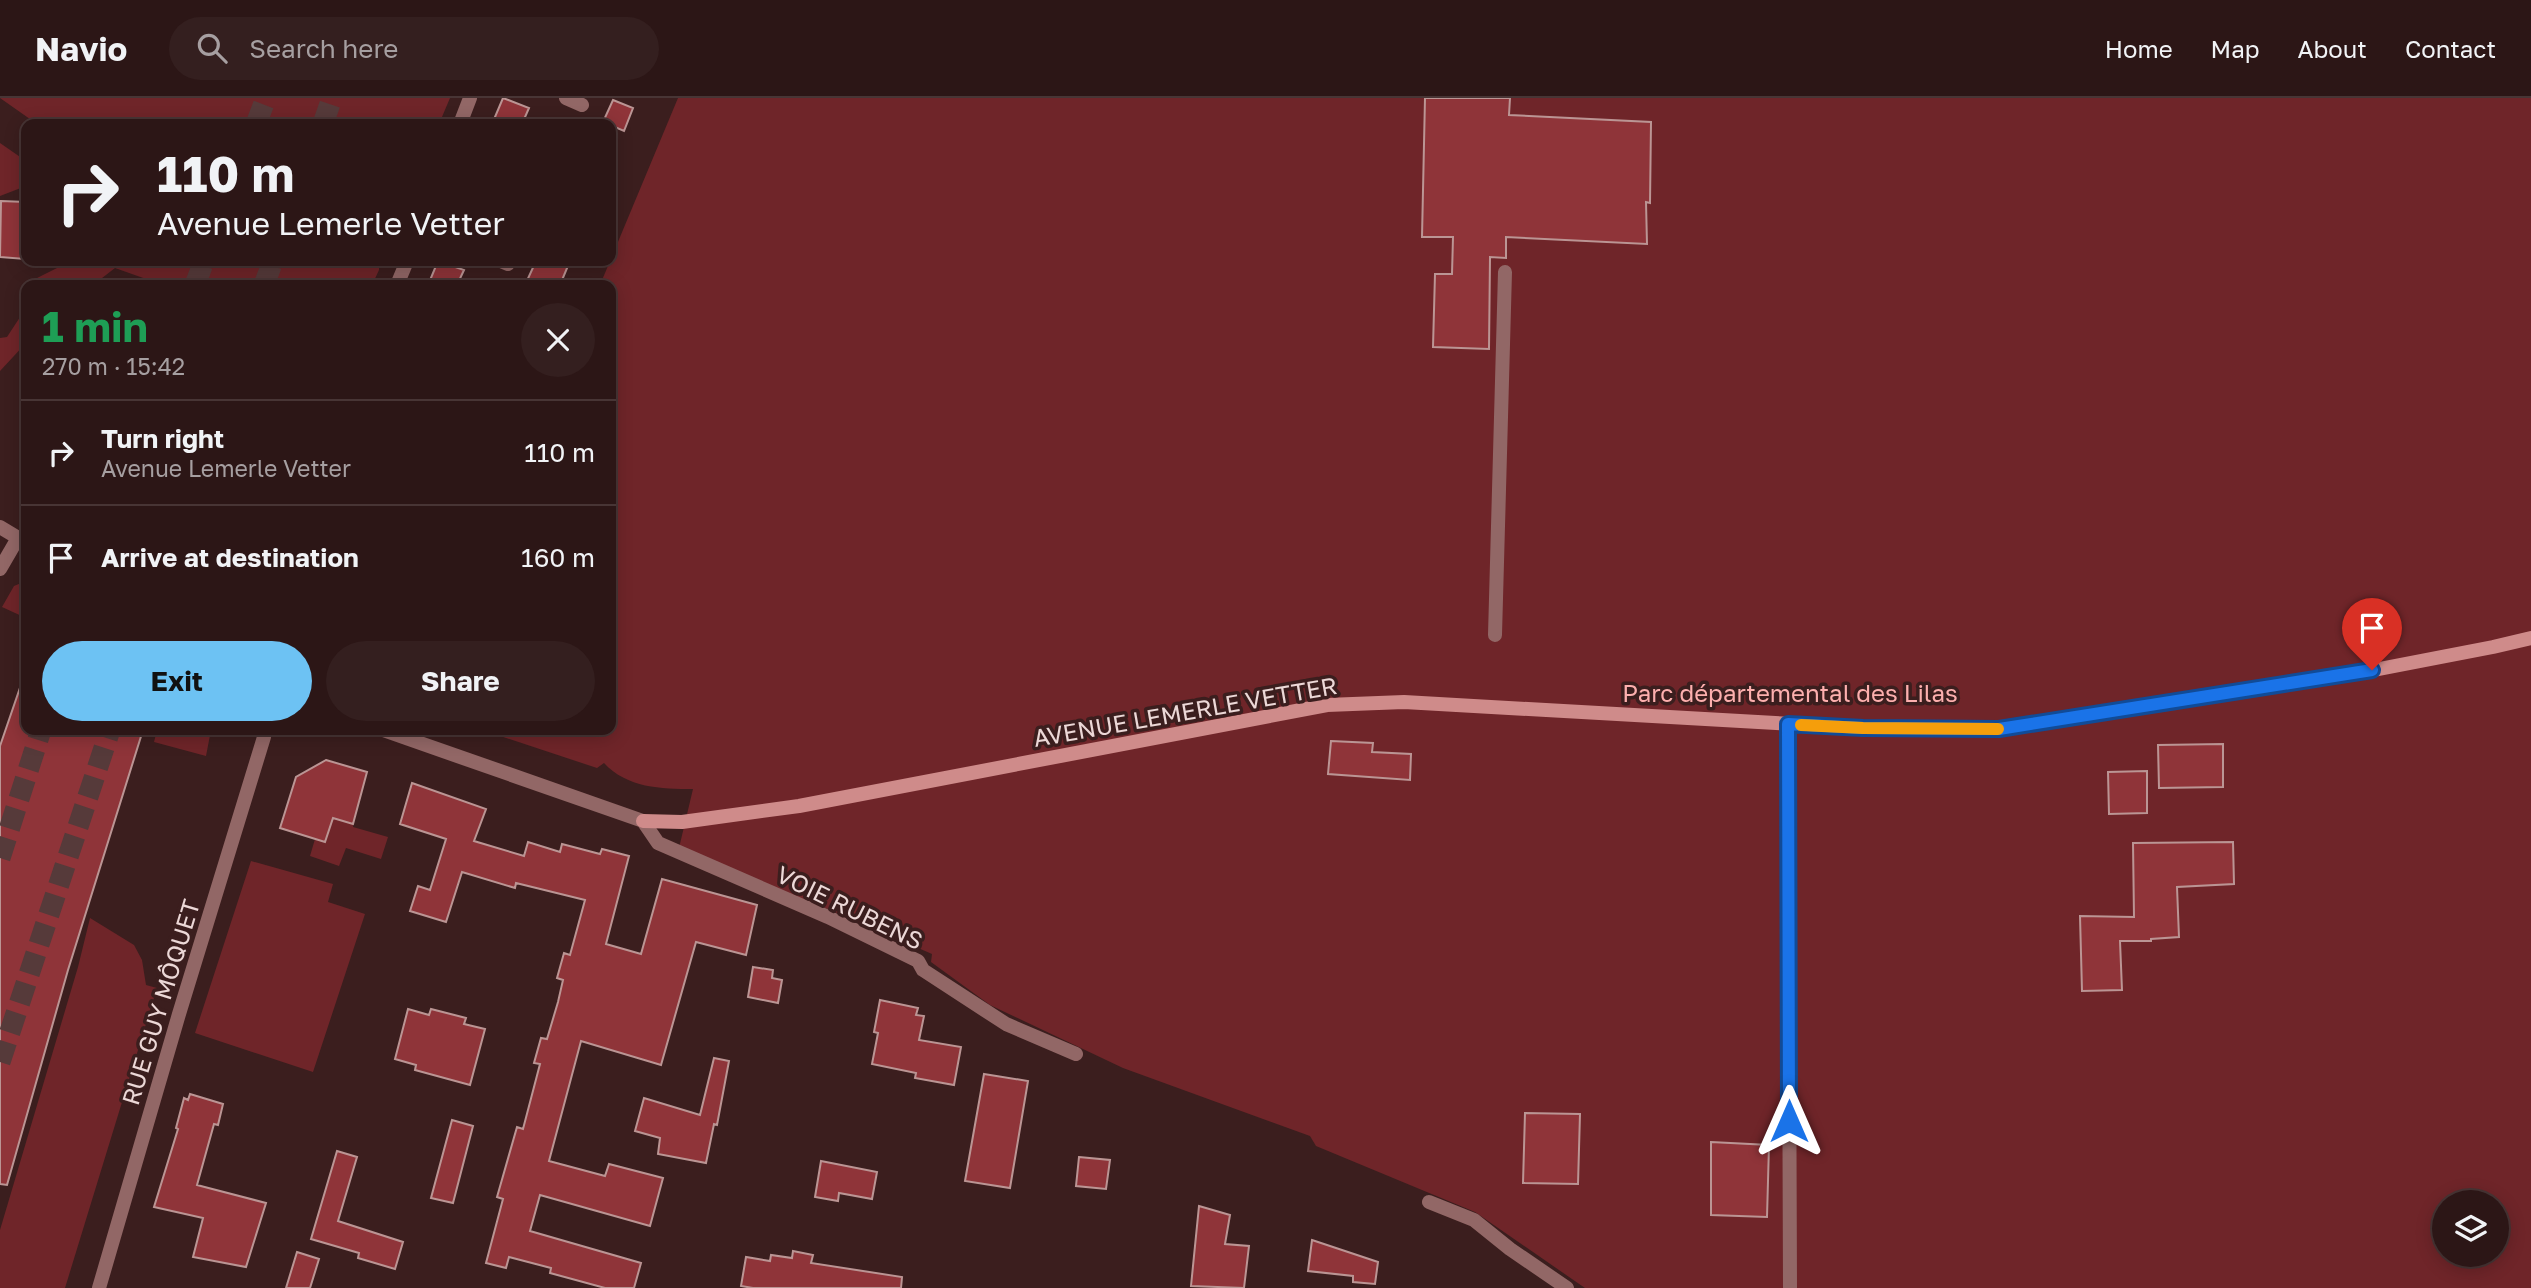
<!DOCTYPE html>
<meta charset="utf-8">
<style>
body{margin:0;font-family:"Golos Text",sans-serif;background:#341f1f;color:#f1f3f6;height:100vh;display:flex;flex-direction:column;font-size:26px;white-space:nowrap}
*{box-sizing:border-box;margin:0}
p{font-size:23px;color:#a69fa1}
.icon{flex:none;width:38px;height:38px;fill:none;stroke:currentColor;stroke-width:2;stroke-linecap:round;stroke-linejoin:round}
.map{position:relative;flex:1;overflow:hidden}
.panel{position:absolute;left:21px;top:182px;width:595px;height:455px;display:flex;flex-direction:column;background:#2c1616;border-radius:14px;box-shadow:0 4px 18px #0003,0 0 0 2px #483535}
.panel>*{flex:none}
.banner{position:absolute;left:21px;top:21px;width:595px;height:147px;border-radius:14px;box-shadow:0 4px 18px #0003,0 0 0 2px #483535;background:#2c1616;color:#f1f3f6;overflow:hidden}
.fabs{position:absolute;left:2432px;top:1092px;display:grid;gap:14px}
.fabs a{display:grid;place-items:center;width:77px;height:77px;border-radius:50%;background:#2c1616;box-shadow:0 4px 18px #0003,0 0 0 2px #483535;font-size:35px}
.pin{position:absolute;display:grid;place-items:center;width:60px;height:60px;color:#fff;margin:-72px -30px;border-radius:50% 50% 50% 0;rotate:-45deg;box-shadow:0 0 7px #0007}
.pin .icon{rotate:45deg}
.me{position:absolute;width:77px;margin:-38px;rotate:0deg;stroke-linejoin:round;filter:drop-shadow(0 0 5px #0008)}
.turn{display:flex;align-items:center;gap:24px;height:147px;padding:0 21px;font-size:32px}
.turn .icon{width:91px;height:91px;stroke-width:2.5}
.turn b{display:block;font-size:49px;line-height:60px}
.round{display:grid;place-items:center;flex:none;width:74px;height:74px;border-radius:37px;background:#341f1f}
.headline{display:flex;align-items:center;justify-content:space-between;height:119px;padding:0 21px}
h1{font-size:42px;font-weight:700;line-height:52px;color:#1e9e55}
.button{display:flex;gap:14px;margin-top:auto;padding:14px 21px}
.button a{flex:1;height:80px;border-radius:42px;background:#6dc2f3;color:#111;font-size:28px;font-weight:700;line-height:80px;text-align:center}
.button a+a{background:#341f1f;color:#f1f3f6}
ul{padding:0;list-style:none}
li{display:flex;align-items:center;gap:21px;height:105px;padding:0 21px;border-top:2px solid #483535}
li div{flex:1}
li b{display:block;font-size:26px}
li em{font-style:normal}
header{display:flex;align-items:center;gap:42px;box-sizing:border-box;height:98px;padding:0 35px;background:#2c1616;border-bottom:2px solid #483535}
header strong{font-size:33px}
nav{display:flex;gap:38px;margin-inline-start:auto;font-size:24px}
.search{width:490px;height:63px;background:#341f1f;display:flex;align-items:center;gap:18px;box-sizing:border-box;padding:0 24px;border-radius:38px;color:#a69fa1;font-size:26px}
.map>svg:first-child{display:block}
.green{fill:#6f2529;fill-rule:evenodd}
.building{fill:#8f3439;stroke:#bb9594;stroke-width:2}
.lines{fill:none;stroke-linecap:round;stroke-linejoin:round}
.highway-tunnel{stroke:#563a3a;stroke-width:21;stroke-dasharray:21 10;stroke-linecap:butt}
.street{stroke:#926766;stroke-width:14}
.secondary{stroke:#cf8b8a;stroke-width:14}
.route-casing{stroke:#114b97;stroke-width:18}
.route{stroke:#1a73e8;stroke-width:12}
.slow{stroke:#f59e0b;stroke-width:12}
.labels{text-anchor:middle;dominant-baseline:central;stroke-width:7;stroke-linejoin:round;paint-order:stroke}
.park-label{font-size:24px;fill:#fdafae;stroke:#3b1e1e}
.street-label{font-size:24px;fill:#ecd8d7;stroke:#3b1e1e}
</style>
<header>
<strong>Navio</strong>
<div class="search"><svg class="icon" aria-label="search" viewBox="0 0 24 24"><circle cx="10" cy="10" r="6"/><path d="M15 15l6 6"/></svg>Search here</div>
<nav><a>Home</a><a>Map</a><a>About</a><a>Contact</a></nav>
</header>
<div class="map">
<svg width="2531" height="1190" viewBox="0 0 2531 1190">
<rect width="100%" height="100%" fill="#3b1e1e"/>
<!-- green -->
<path class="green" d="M 0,0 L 450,0 L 439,26 L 37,26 Z
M 678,0 L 2531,0 L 2531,1190 L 1585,1190 L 1475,1114 L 1316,1048 L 1310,1038 L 1123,970 L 990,907 L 931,864 L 932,856 L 842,817 L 679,750 L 693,691 C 661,691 627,690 604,665 L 597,670 L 482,632 L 611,632 L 611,187 L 600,187 ZM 2445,1104 L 2497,1104 L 2497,1157 L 2445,1157 Z
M 0,45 L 26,63 L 26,88 L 0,98 Z
M 65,163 L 379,163 L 379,172 L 372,187 L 163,187 L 115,170 L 93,187 L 35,187 L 35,181 L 63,167 Z
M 26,210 L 26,245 L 0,273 L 0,240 L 7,239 Z
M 26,483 L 26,520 L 2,509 L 14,488 Z
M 157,632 L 211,632 L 206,658 L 154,644 Z
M 333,720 L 353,726 L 353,729 L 388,739 L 381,761 L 346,750 L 339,768 L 310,758 L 315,741 L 325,744 Z
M 251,763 L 333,786 L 328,804 L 365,816 L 313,974 L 195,935 Z
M 90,820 L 134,847 L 142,862 L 146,887 L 157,890 L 65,1190 L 0,1190 L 0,1132 L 78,869 Z"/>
<!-- building -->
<path class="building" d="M 503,0 L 529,10 L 522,26 L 492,26 Z
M 1425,0 L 1510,0 L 1509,17 L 1651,24 L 1650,105 L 1646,104 L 1647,146 L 1506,139 L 1506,160 L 1490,159 L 1489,251 L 1433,249 L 1435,176 L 1452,176 L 1453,139 L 1422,139 Z
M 613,2 L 633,10 L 624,33 L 603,24 Z
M 1,103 L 26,104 L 25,161 L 0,159 Z
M 438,163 L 464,172 L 457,187 L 428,187 Z
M 536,163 L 570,163 L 560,187 L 525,187 Z
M 23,581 L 26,581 L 26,632 L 143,632 L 68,872 L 7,1087 L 0,1086 L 0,648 Z
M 1331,643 L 1373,645 L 1372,654 L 1411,656 L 1410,682 L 1328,676 Z
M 2223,646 L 2223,689 L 2159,690 L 2158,647 Z
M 326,662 L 367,674 L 353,726 L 333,720 L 325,744 L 280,730 L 296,679 Z
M 2147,673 L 2147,715 L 2109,716 L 2108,674 Z
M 412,685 L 486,711 L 474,743 L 524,758 L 528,744 L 560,754 L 562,746 L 600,756 L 602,751 L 629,758 L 606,846 L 641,856 L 662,781 L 757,807 L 746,857 L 696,844 L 661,967 L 581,943 L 549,1063 L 605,1078 L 609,1066 L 663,1080 L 650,1128 L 540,1097 L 530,1133 L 641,1165 L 634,1190 L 605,1190 L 550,1175 L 551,1170 L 509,1159 L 506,1170 L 486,1165 L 503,1101 L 497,1099 L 517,1029 L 523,1031 L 540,966 L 534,965 L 541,940 L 547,941 L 558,904 L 563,882 L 557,880 L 564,855 L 570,857 L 585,802 L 516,785 L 515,790 L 462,774 L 446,824 L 410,813 L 418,788 L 430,792 L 446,741 L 400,726 Z
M 2233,744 L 2234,786 L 2177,789 L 2179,839 L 2151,841 L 2151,843 L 2120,843 L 2122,892 L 2082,893 L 2080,818 L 2134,819 L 2133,745 Z
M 753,869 L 773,872 L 772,880 L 782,882 L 778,905 L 748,899 Z
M 880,902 L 918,910 L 916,917 L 924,918 L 919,942 L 961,949 L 954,987 L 915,980 L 916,975 L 872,966 L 878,935 L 874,934 Z
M 408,911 L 429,917 L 431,911 L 466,920 L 464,926 L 485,931 L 470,987 L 415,972 L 416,967 L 395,961 Z
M 714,960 L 729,963 L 717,1027 L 714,1026 L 706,1065 L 658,1056 L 660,1040 L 635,1033 L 644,1000 L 700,1017 Z
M 984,976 L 1028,983 L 1010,1090 L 965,1083 Z
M 190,996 L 223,1006 L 218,1027 L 214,1026 L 197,1087 L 266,1105 L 246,1169 L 193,1159 L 203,1120 L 154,1109 L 178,1031 L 176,1030 L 184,1000 L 188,1002 Z
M 1525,1015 L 1580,1016 L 1578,1086 L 1523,1085 Z
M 452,1022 L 473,1028 L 453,1105 L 431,1100 Z
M 1711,1044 L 1769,1047 L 1767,1119 L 1711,1117 Z
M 337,1053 L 357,1059 L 338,1123 L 403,1144 L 395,1171 L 358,1160 L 359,1155 L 311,1141 Z
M 1079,1059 L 1110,1062 L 1106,1091 L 1076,1088 Z
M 821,1063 L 877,1074 L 872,1101 L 839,1095 L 838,1103 L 815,1099 Z
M 1199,1108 L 1230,1117 L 1225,1146 L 1249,1148 L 1244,1190 L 1191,1188 Z
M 1312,1142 L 1378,1164 L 1375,1186 L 1353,1184 L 1353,1178 L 1308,1173 Z
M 793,1153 L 813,1157 L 811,1165 L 902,1179 L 901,1190 L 753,1190 L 741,1188 L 746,1159 L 770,1163 L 771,1157 L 792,1160 Z
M 297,1154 L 319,1161 L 310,1190 L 286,1190 Z"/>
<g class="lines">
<!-- highway-tunnel -->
<path class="highway-tunnel" d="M 256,26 L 266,0
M 323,26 L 332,0
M 195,187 L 204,163
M 264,187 L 273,163
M 0,760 L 41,632
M 0,964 L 110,632"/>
<!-- street -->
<path class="street" d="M 566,0 L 582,7
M 460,26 L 470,0
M 501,163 L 508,166
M 397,187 L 407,163
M 0,429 L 25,444
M 0,471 L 18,440
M 1495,537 L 1505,174
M 1788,626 L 1790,1190
M 383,632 L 643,723 L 658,745 L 828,819 L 918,863 L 923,872 L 1006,926 L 1076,956
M 1429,1104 L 1474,1122 L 1510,1151 L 1567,1190
M 99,1190 L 179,916 L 264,639 L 264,632"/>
<!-- secondary -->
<path class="secondary" d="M 643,723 L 682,724 L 799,708 L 1327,607 L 1404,604 L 1863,630 L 1999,630 L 2348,577 L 2493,549 L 2531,540"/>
</g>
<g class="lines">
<defs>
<path id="route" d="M 1789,1023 L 1788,626 L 1863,630 L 1999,631 L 2372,572"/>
</defs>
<!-- route casing -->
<use href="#route" class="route-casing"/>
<!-- route -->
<use href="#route" class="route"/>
<!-- slow -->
<path class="slow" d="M 1801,627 L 1863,630 L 1998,631"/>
</g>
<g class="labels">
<!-- park labels -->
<g class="park-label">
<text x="1790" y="594">Parc départemental des Lilas</text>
</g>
<!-- street labels -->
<g class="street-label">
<text transform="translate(1185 613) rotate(-10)">AVENUE LEMERLE VETTER</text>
<text transform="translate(850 809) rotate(26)">VOIE RUBENS</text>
<text transform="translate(160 904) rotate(-73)">RUE GUY MÔQUET</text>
</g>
</g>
</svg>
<div class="fabs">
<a><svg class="icon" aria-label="layers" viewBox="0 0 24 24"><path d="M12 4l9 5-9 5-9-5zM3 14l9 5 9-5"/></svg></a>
</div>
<div class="pin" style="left:2372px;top:572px;background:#d93025"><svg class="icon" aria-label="arrive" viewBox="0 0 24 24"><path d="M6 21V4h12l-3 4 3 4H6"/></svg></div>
<svg class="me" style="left:1789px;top:1023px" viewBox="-20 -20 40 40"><path d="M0-17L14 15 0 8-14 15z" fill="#1a73e8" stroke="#fff" stroke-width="4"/></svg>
<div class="banner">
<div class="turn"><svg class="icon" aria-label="right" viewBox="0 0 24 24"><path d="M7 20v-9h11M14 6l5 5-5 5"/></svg><div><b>110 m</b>Avenue Lemerle Vetter</div></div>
</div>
<section class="panel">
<div class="headline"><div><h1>1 min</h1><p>270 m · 15:42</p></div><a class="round"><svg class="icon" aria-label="close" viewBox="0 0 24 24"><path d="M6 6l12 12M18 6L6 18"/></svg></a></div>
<ul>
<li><svg class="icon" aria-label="right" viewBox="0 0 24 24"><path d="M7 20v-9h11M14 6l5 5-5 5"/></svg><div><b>Turn right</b><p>Avenue Lemerle Vetter</p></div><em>110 m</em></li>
<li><svg class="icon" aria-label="arrive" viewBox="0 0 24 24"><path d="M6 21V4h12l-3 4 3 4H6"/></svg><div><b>Arrive at destination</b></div><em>160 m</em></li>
</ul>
<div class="button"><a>Exit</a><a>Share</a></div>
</section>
</div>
